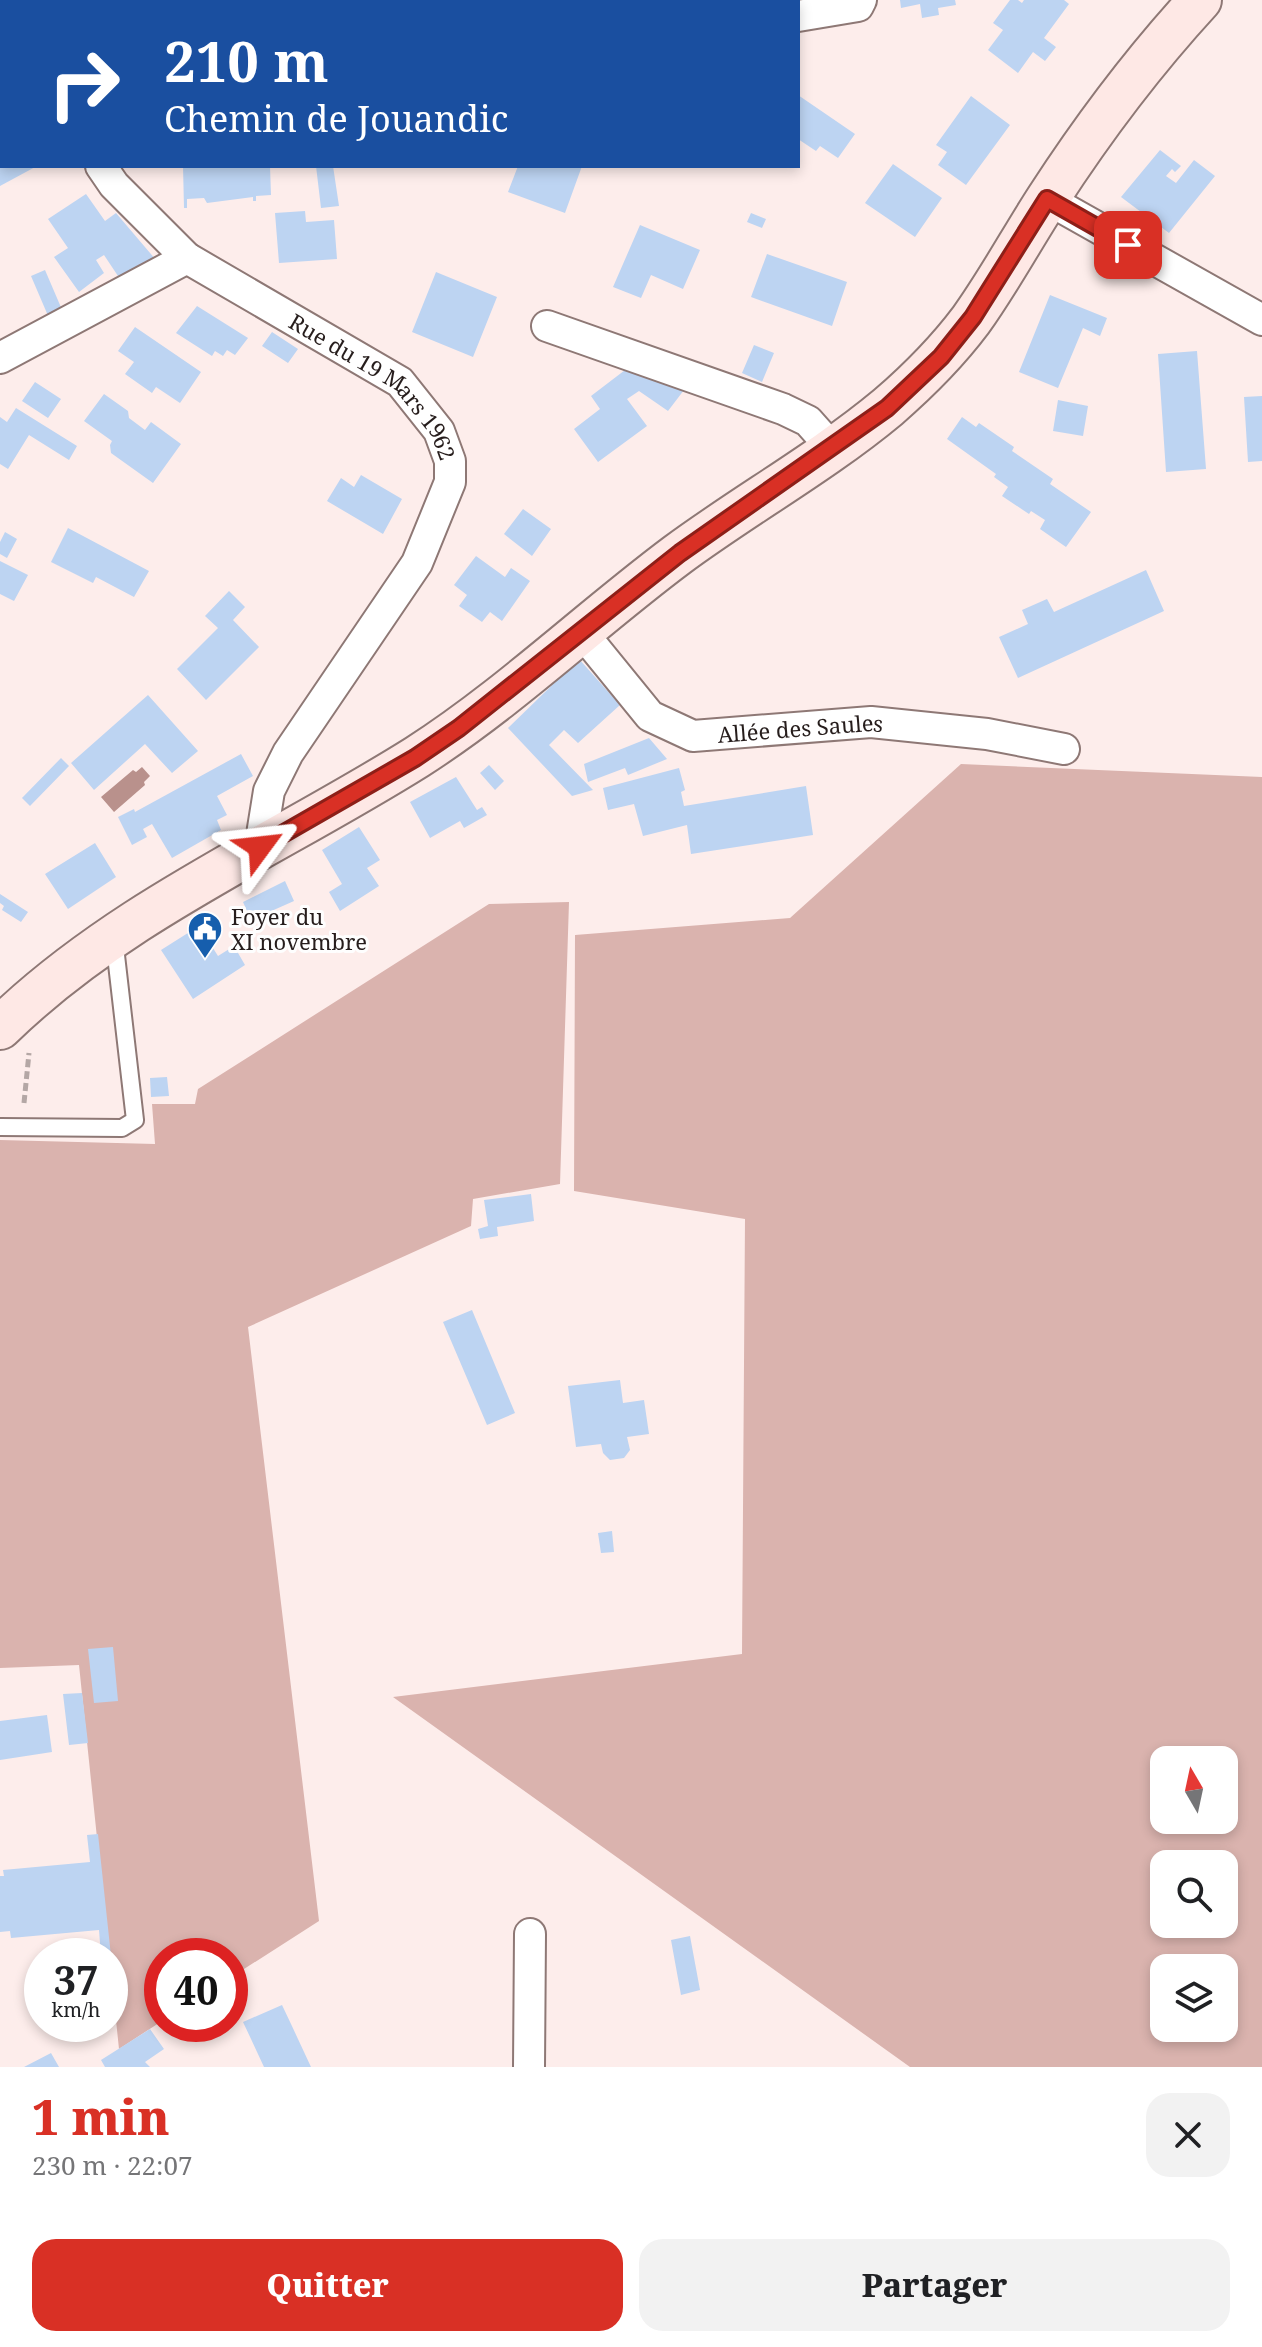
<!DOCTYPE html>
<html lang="fr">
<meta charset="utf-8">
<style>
body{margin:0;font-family:"Noto Serif",serif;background:#f2f2f2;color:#202124;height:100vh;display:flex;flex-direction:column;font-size:30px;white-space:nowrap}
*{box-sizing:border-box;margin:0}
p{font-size:26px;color:#757577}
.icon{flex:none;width:44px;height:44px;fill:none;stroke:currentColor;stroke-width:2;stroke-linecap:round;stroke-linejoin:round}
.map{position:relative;height:2067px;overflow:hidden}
.drawer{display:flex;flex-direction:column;background:#fff;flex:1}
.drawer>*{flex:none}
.banner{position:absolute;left:0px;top:0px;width:800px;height:168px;box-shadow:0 4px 12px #0003;background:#1a4fa0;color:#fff;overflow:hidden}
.needle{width:52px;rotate:351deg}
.buttons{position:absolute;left:1150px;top:1746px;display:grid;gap:16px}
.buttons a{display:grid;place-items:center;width:88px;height:88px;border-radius:16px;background:#fff;box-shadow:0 4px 12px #0003;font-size:40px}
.speed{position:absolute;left:24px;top:1938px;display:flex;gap:16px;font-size:40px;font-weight:700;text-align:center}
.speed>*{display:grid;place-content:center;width:104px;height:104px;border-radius:50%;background:#fff;box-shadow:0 4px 12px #0003;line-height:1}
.speed small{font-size:20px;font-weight:400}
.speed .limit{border:12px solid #d22;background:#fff;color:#111}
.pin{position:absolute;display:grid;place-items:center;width:68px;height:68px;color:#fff;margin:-34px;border-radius:16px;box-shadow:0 4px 12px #0006}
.me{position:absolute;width:88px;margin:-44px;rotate:60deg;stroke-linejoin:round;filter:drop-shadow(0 0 6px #0008)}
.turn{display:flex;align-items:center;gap:28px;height:168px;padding:0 32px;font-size:36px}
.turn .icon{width:104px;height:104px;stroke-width:2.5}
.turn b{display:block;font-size:56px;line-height:68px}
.round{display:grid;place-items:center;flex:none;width:84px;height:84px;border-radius:24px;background:#f2f2f2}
.summary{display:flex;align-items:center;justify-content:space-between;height:136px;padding:0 32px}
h1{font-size:48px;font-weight:800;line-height:60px;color:#d93025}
.button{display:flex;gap:16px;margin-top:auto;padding:16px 32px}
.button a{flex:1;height:92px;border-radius:24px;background:#d93025;color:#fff;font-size:32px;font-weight:800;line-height:92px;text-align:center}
.button a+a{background:#f2f2f2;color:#202124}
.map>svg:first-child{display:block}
.green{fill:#dab3ae;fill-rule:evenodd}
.water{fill:#b9918c}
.building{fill:#bdd4f2}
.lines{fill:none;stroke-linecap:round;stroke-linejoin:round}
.lane-casing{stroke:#8e7875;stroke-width:20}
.street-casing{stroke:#8e7875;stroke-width:34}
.secondary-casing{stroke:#8e7875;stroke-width:46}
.path{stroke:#b4a7a5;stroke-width:5;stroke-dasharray:8 4;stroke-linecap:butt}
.lane{stroke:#fff;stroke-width:16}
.street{stroke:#fff;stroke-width:30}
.secondary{stroke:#fee8e5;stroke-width:42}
.route-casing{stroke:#8d1f18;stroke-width:20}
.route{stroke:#d93025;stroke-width:14}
.labels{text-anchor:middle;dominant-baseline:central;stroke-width:6;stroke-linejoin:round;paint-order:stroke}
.street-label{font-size:22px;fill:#261d1c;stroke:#fefefe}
.poi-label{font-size:22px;fill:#261d1c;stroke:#fefefe;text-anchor:start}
</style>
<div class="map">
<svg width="1262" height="2067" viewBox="0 0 1262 2067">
<rect width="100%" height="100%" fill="#fdedeb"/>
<!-- green -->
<path class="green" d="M 44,0 L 399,0 L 399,2 L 45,2 Z
M 961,764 L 1262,777 L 1262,2067 L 910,2067 L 393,1697 L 742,1654 L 745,1219 L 574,1191 L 575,935 L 790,918 ZM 1164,1760 L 1224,1760 L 1224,1820 L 1164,1820 ZM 1164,1864 L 1224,1864 L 1224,1924 L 1164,1924 ZM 1164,1968 L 1224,1968 L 1224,2028 L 1164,2028 Z
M 569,902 L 560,1184 L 473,1199 L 471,1226 L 248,1327 L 319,1921 L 230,1978 L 230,1956 L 162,1956 L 162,2021 L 119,2049 L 79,1665 L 0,1668 L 0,1140 L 155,1144 L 152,1104 L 195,1104 L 198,1089 L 489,904 Z"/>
<!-- water -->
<path class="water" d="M 142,767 L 150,776 L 144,782 L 145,785 L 114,812 L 101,797 L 133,770 L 136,772 Z"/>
<!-- building -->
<path class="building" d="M 900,0 L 955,0 L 956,5 L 938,8 L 939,15 L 922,18 L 920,4 L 901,8 Z
M 1010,0 L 1018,0 L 1022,3 L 1024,0 L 1064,0 L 1069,4 L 1044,38 L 1056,47 L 1045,61 L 1033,52 L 1018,73 L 988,50 L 1003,30 L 993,23 Z
M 798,95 L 855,134 L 838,158 L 820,146 L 816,151 L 798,139 Z
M 971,96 L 1010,125 L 966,185 L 938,165 L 947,152 L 936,145 Z
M 1160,150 L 1181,166 L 1175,172 L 1172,169 L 1166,176 L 1176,183 L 1194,160 L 1215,176 L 1169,233 L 1121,197 Z
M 893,164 L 942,198 L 915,237 L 865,203 Z
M 0,166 L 37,166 L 0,186 Z
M 183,166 L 270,166 L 271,195 L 256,196 L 256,201 L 253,201 L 253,197 L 207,203 L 204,198 L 187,199 L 187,208 L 184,208 Z
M 316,166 L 333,166 L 339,206 L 321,208 Z
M 518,166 L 582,166 L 565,213 L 508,192 Z
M 86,194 L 105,221 L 116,213 L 156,260 L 120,279 L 104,255 L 96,260 L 104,273 L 79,292 L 54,257 L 68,248 L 48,219 Z
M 305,211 L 306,222 L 334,220 L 337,259 L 279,263 L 275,213 Z
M 751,213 L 766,219 L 762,228 L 747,222 Z
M 640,225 L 700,250 L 683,289 L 651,275 L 641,298 L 613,287 Z
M 767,254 L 847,282 L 832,326 L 751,297 Z
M 45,270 L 63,312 L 49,318 L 31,276 Z
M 436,272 L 497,297 L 473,357 L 412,332 Z
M 1050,295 L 1107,318 L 1100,336 L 1083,328 L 1058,388 L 1019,372 Z
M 197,306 L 248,338 L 235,355 L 227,350 L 223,356 L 215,351 L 212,356 L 176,333 Z
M 135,327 L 201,372 L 180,403 L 156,387 L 152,393 L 125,374 L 134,362 L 118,351 Z
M 272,332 L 298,349 L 288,363 L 262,346 Z
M 754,345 L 774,353 L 762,382 L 742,373 Z
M 1197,351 L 1206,469 L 1166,472 L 1158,354 Z
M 629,367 L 684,390 L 668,411 L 639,391 L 627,399 L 647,426 L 598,462 L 574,429 L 600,409 L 591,396 Z
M 35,382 L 61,399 L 48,418 L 22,401 Z
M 104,394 L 128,411 L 129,418 L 145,430 L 151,422 L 181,444 L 153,483 L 111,453 L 110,445 L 112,441 L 84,421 Z
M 1262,396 L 1262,461 L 1248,462 L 1244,397 Z
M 1058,400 L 1088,406 L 1083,436 L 1053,431 Z
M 16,408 L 77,446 L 69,460 L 29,435 L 8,469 L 0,464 L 0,417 L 7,422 Z
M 962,417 L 976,427 L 979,423 L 1014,447 L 1012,451 L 1053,479 L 1050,484 L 1091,512 L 1066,547 L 1040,529 L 1045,520 L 1031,511 L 1029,514 L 1002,496 L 1008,487 L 994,477 L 996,474 L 947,439 Z
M 361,475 L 402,499 L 383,534 L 327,501 L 341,478 L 354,487 Z
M 523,509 L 551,529 L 532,556 L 504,534 Z
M 68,528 L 149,571 L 134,597 L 96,577 L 93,583 L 51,562 Z
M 5,532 L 17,539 L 7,558 L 0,554 L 0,542 Z
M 476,556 L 505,577 L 511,568 L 530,581 L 502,621 L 490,612 L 482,622 L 459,606 L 467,595 L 454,585 Z
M 0,561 L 28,575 L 14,601 L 0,594 Z
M 1146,570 L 1164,611 L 1018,678 L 999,637 L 1028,624 L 1022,610 L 1047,599 L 1054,612 Z
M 229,591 L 245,607 L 233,620 L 259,647 L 206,700 L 177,669 L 218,628 L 205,616 Z
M 579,659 L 620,705 L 578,743 L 564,730 L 549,745 L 593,790 L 572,796 L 508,728 Z
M 148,695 L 198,751 L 172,773 L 145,744 L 94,790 L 71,763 Z
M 649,738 L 667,759 L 628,775 L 625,768 L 588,782 L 584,764 Z
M 241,754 L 253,776 L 217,796 L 227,815 L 217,820 L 221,830 L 172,858 L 152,824 L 143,829 L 147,837 L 132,845 L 118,817 L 134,809 L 135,812 Z
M 61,758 L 69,766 L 30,806 L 22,798 Z
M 489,765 L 504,781 L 495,790 L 480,773 Z
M 679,768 L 685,790 L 681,792 L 684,806 L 806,786 L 813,835 L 691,854 L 687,825 L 643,836 L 634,804 L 608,810 L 603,788 Z
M 456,777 L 477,810 L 482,807 L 487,815 L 464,828 L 460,821 L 430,838 L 410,802 Z
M 359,827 L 380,860 L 367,868 L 379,886 L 340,911 L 329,892 L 342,884 L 322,850 Z
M 95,843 L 116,877 L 68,909 L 45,874 Z
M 285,881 L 294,901 L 251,920 L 243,902 Z
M 0,894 L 28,912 L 21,922 L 2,910 L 4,906 L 0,903 Z
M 199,926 L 218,956 L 234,946 L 245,965 L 193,999 L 161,950 Z
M 167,1077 L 169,1096 L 151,1097 L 150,1078 Z
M 531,1194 L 534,1221 L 497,1227 L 498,1236 L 480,1239 L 478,1229 L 488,1226 L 484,1200 Z
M 472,1310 L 515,1413 L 487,1425 L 443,1322 Z
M 620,1380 L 623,1403 L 644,1400 L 649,1434 L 627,1437 L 630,1450 L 624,1458 L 610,1460 L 603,1453 L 601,1444 L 576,1447 L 568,1386 Z
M 612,1531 L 614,1552 L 601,1553 L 598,1533 Z
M 113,1647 L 118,1701 L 94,1703 L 88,1649 Z
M 82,1693 L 88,1743 L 69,1745 L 63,1694 Z
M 47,1715 L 52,1752 L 0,1760 L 0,1721 Z
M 98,1834 L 111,1956 L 101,1956 L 99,1930 L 11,1938 L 10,1931 L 0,1932 L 0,1876 L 4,1876 L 3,1870 L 90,1862 L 87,1835 Z
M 690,1936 L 700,1990 L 681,1995 L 671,1940 Z
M 282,2005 L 291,2024 L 311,2067 L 264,2067 L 251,2039 L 243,2022 Z
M 150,2029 L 164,2049 L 145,2062 L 150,2067 L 105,2067 L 101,2060 Z
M 51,2053 L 59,2067 L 24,2067 Z"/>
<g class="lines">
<defs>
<path id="lane" d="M 0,1127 L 122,1128 L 135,1120 L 114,938"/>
<g id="street">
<path d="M 31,0 L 31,2"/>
<path d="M 708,0 L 711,2"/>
<path d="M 798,16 L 858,6 L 861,0"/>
<path id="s1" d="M 101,166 L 114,185 L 187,258 L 400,382 L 439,431 L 450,461 L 450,482 L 417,563 L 288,753 L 269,791 L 260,847"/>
<path d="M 1047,199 L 1262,320"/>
<path d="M 547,326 L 783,409 L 808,421 L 832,448"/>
<path d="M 0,358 L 187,258"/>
<path id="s2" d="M 580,630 L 650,716 L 693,736 L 871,722 L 987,734 L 1064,749"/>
<path d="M 529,2067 L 530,1934"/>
</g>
<path id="secondary" d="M 0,1028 C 120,911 277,845 417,757 C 509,698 590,620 677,555 C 746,504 822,462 888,407 C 918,381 947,352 971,320 C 999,281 1022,238 1048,198 C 1094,127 1143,62 1200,0"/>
</defs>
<!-- lane casing -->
<use href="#lane" class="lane-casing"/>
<!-- street casing -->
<use href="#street" class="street-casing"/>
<!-- secondary casing -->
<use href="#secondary" class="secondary-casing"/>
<!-- path -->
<path class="path" d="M 141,2 L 142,0
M 24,1103 L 29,1053"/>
<!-- lane -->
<use href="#lane" class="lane"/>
<!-- street -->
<use href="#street" class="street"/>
<!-- secondary -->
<use href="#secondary" class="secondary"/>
</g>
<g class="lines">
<defs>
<path id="route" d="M 260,847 L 415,758 L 459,728 L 680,553 L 887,408 L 941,357 L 973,317 L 1047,199 L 1128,245"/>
</defs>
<!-- route casing -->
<use href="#route" class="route-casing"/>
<!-- route -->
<use href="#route" class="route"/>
</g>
<!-- icons -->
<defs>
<symbol id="civic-pin" viewBox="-11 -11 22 30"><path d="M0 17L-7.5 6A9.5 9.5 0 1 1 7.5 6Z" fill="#165ead" stroke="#fefefe"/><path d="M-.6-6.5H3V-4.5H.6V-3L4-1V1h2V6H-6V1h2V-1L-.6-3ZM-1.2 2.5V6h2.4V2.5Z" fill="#fff"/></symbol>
</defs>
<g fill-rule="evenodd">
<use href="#civic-pin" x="185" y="909" width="40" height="54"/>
</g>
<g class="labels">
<!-- street labels -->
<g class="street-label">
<text stroke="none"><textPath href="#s1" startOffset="356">Rue du 19 Mars 1962</textPath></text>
<text stroke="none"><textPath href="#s2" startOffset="266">Allée des Saules</textPath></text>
</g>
<!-- poi labels -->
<g class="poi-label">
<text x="231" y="916">Foyer du<tspan x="231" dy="25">XI novembre</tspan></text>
</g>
</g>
</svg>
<div class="buttons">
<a><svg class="needle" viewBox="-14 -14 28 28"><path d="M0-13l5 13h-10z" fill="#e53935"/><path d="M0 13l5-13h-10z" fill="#757577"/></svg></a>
<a><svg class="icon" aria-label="search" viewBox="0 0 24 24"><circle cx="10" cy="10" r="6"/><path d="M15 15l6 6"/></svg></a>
<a><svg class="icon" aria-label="layers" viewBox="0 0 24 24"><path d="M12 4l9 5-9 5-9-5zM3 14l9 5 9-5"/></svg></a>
</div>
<div class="speed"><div>37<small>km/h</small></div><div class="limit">40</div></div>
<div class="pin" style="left:1128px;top:245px;background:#d93025"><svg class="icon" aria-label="arrive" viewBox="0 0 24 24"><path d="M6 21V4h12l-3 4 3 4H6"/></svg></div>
<svg class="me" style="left:260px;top:847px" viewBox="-20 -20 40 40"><path d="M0-17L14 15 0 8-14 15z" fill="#d93025" stroke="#fff" stroke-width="4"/></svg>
<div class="banner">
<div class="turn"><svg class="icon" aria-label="right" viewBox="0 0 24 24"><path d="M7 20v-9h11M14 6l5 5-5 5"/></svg><div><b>210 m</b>Chemin de Jouandic</div></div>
</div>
</div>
<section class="drawer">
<div class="summary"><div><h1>1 min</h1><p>230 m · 22:07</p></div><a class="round"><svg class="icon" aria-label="close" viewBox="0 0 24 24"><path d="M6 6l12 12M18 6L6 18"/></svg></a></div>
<div class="button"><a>Quitter</a><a>Partager</a></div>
</section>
